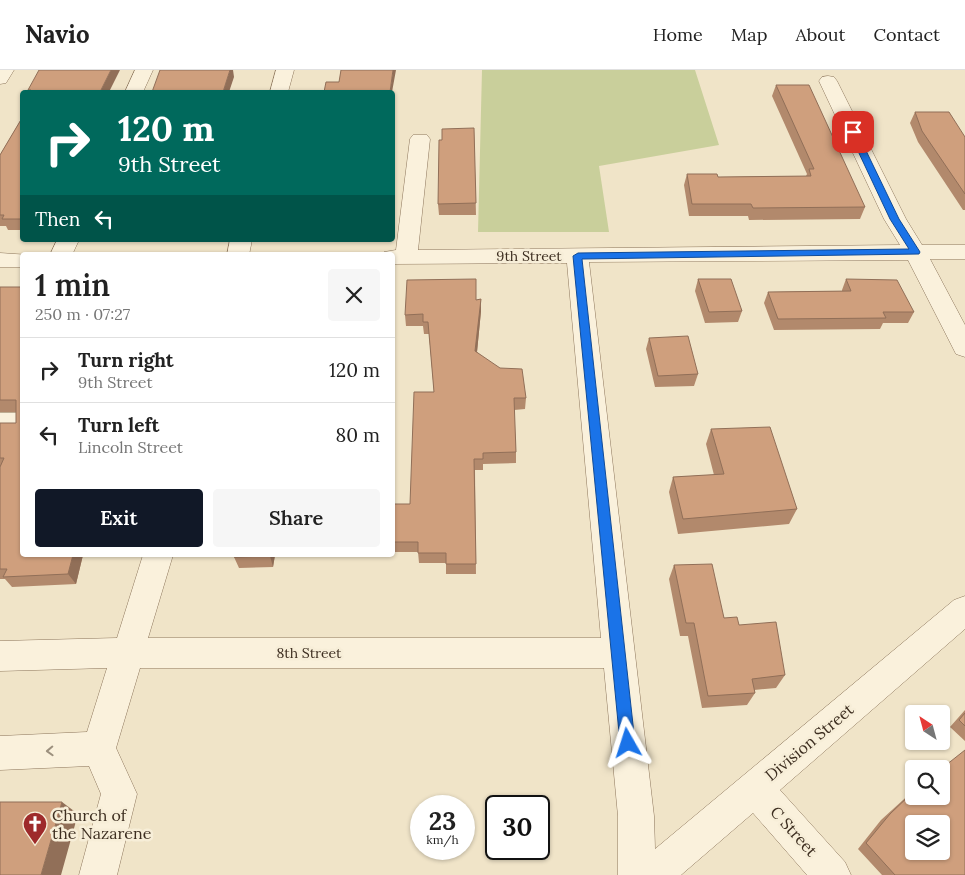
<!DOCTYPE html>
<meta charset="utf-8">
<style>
body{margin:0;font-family:Lora,serif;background:#f6f6f6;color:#222;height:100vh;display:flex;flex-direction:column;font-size:19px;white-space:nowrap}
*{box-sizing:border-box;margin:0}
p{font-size:16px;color:#767676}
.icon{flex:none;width:28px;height:28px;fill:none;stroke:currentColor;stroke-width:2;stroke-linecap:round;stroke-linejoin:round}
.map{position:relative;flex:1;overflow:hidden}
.details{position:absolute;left:20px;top:182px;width:375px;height:305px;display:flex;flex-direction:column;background:#fff;border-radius:5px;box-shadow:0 1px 4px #0004}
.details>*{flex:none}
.hud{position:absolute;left:20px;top:20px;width:375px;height:152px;border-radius:5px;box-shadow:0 1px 4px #0004;background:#00695c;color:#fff;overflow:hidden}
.needle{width:32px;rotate:324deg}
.buttons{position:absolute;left:905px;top:635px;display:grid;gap:10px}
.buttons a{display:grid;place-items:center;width:45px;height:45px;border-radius:5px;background:#fff;box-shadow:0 1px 4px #0004;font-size:25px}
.speed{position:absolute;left:410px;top:725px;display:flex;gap:10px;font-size:25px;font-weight:700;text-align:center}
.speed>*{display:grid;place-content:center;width:65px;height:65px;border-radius:50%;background:#fff;box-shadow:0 1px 4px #0004;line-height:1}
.speed small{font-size:12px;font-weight:400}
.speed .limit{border:2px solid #111;border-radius:8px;background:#fff;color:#111}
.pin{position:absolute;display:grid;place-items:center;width:42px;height:42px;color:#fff;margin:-21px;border-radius:10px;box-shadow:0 2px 8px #0006}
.me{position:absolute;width:55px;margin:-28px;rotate:354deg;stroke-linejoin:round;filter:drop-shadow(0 0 4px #0008)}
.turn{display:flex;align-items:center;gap:18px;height:105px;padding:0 15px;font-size:22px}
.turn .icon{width:65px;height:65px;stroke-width:2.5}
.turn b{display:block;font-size:35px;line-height:42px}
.then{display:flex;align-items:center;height:48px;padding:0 15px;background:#0003;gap:10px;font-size:19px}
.round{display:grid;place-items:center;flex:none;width:52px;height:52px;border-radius:5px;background:#f6f6f6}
.summary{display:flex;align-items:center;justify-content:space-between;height:85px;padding:0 15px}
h1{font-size:30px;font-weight:600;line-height:38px}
.action{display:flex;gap:10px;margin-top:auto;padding:10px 15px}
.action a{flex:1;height:58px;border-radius:5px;background:#111827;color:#fff;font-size:20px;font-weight:600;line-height:58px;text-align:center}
.action a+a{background:#f6f6f6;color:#222}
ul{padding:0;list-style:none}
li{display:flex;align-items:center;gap:15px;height:65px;padding:0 15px;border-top:1px solid #e0e0e0}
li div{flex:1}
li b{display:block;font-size:19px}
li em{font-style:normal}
header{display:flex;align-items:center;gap:30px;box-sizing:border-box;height:70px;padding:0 25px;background:#fff;border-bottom:1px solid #e0e0e0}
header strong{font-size:24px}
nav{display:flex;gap:28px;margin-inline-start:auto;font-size:18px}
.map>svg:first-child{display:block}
.green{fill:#c9cf9b}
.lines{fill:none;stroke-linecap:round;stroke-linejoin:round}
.minor-casing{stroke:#8d765c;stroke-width:1}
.minor{fill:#faf1dc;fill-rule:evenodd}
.wall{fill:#b2896c}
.shaded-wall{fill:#916f58}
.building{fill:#cf9f7d;stroke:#916f58;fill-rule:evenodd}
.oneway{stroke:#9c907e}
.route{fill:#1a73e8;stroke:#114b97}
.labels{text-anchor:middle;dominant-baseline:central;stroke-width:5;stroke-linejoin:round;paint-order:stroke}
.street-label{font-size:14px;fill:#3d2e20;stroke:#f7eed8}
.near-street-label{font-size:16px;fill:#3d2e20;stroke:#f7eed8}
.near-poi-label{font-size:16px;fill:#3d2e20;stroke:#f7eed8;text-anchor:start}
</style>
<header>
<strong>Navio</strong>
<nav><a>Home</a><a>Map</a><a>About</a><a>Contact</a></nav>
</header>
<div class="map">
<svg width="965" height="805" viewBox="0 0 965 805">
<rect width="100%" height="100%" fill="#f0e4c8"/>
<!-- green -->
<path class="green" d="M 482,0 L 695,0 L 719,75 L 599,96 L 609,162 L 478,162 Z"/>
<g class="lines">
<defs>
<path id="minor" d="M 0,0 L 14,0 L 6,13 L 0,14 Z
M 135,0 L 153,0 L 143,22 L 125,22 Z
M 276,0 L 294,0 L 288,22 L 270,22 Z
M 828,6 L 834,7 L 837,11 L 906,149 L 922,175 L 965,175 L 965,189 L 930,189 L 965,255 L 965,287 L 956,284 L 908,190 L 589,192 L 654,746 L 655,779 L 954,530 L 965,526 L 965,559 L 780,720 L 845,792 L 851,805 L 807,805 L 753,743 L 681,805 L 618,805 L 618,746 L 604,598 L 140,598 L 116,678 L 137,724 L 117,805 L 79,805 L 101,724 L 89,696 L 0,700 L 0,666 L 87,662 L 107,598 L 0,601 L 0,571 L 117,568 L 143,485 L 173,485 L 148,568 L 601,568 L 567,193 L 392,194 L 392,185 L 382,185 L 384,182 L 396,180 L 410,69 L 413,65 L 427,65 L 430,69 L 418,180 L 900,175 L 884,149 L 819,11 L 822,7 Z
M 57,170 L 79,170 L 72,185 L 50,185 Z
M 230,170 L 252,170 L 249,185 L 227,185 Z
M 0,183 L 30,185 L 22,185 L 22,197 L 0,197 Z
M 0,343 L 22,343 L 22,363 L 0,363 Z"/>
</defs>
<!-- minor casing -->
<use href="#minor" class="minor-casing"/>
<!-- minor -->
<use href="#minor" class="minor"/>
</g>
<!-- wall -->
<path class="wall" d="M 776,15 L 865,137 L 860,149 L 749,150 L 748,146 L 689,146 L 684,115 L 687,104 L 718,107 L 806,106 L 807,104 L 772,26 Z
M 915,42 L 965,67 L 965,140 L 963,140 L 918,72 L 910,53 Z
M 22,48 L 22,160 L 8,160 L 6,156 L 0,156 L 0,85 Z
M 474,58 L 476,145 L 439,145 L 438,134 L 442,70 Z
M 698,209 L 742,241 L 738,252 L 705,253 L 695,221 Z
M 846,209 L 914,242 L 908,253 L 883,253 L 880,259 L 774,260 L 764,233 L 768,222 L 842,221 L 842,220 Z
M 0,217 L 83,485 L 76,514 L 12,517 L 5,509 L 0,509 L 0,353 L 16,353 L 16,342 L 0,342 Z
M 481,229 L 481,241 L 477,282 L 526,328 L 525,339 L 514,340 L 516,382 L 516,393 L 483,394 L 483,400 L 475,400 L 476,504 L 446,504 L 446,493 L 419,493 L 418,482 L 394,482 L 392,476 L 392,463 L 410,434 L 434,322 L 429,264 L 424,264 L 423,256 L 406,256 L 405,245 L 476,230 Z
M 649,268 L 698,304 L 694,316 L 655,317 L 646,279 Z
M 711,359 L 797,439 L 789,454 L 678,464 L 669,422 L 673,407 L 714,405 L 706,374 Z
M 235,485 L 275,485 L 273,497 L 239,498 L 234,487 Z
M 674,495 L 724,548 L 739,555 L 785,605 L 776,618 L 754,620 L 755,623 L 747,635 L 702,638 L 688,566 L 680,566 L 669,509 Z
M 965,640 L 965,671 L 950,657 Z
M 914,720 L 914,726 L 965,805 L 882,805 L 858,779 L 881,750 Z"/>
<!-- shaded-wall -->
<path class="shaded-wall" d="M 111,0 L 120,0 L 109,22 L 100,22 Z
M 230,0 L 233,0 L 234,7 L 229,22 L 223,22 Z
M 393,0 L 396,0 L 392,22 L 390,22 Z
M 481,229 L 481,241 L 476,292 L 475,281 Z
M 73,485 L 83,485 L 76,514 L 68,504 Z
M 270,485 L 275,485 L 273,497 L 270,486 Z
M 62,732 L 78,744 L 61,805 L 41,805 Z"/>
<!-- building -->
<path class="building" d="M 39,0 L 111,0 L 100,22 L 30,22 L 31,20 L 28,20 Z
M 160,0 L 230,0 L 223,22 L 152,22 Z
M 341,0 L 393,0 L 390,22 L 324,22 L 326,12 L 339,12 Z
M 776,15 L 809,15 L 865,137 L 753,138 L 751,134 L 692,134 L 687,104 L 717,104 L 718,107 L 811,106 L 809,99 L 814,99 Z
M 915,42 L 949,42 L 965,67 L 965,124 L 922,61 Z
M 22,48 L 22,149 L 2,149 L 4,145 L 0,145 L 0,85 Z
M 474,58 L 476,133 L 438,134 L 439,70 L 442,70 L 442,59 Z
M 476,209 L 476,230 L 481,229 L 475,281 L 500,298 L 522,299 L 526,328 L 514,328 L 516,382 L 483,383 L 483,389 L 474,389 L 476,494 L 446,494 L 446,483 L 418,483 L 418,472 L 392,472 L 394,434 L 410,434 L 414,322 L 434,322 L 428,252 L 423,252 L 423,244 L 405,245 L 407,210 Z
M 698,209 L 731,209 L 742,241 L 709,242 Z
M 846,209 L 897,210 L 914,242 L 883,242 L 886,248 L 778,249 L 768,222 L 851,221 Z
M 0,217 L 22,217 L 22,485 L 73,485 L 68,504 L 3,507 L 7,499 L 0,499 L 0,397 L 4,388 L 0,388 L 0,353 L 16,353 L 16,330 L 0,330 Z
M 688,266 L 698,304 L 658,306 L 649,268 Z
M 770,357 L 797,439 L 683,449 L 673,407 L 724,404 L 711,359 Z
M 235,485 L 270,485 L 270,486 L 234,487 Z
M 712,494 L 724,548 L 737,547 L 739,555 L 776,552 L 785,605 L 752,609 L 755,623 L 708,626 L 694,553 L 686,553 L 674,495 Z
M 965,643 L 965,656 L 959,650 Z
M 965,680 L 965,805 L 895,805 L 866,773 L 890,744 L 914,721 L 914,726 L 941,726 L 941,699 ZM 914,754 L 941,754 L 941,781 L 914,781 Z
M 0,732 L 62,732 L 41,805 L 0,805 Z"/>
<!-- one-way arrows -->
<defs><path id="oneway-chevron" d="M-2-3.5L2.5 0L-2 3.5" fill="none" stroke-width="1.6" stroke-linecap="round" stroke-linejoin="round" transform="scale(1.25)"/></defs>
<use class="oneway" href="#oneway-chevron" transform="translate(50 681) rotate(178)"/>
<!-- route -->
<path class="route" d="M 853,60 L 857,62 L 899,149 L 920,182 L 919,184 L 582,189 L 635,673 L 632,678 L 628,680 L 623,678 L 620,673 L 573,186 L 578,183 L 909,179 L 890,149 L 849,62 Z"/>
<!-- icons -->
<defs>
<symbol id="church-pin" viewBox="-11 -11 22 30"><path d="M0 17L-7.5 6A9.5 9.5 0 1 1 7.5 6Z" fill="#9e2a2b" stroke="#f7eed8"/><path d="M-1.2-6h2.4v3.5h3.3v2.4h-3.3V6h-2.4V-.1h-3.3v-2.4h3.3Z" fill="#fff"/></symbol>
</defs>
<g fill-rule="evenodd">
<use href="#church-pin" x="21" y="740" width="28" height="38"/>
</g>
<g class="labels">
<!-- street labels -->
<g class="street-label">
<text x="529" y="186">9th Street</text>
<text x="309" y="583">8th Street</text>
</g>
<!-- near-street labels -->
<g class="near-street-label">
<text transform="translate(809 672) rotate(-40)">Division Street</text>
<text transform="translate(794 761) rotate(48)">C Street</text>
</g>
<!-- near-poi labels -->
<g class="near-poi-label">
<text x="52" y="745">Church of<tspan x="52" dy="18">the Nazarene</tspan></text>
</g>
</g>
</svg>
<div class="buttons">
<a><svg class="needle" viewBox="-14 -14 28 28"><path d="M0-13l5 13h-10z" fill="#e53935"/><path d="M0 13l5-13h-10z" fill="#767676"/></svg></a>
<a><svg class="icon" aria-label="search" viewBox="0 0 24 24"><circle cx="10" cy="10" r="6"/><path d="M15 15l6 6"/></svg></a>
<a><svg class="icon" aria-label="layers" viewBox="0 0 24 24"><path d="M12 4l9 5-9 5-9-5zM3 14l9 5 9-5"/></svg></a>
</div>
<div class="speed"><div>23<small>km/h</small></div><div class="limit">30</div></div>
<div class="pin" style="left:853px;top:62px;background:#d93025"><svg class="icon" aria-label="arrive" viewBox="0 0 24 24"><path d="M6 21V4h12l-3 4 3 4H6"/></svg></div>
<svg class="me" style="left:628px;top:673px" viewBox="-20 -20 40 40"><path d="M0-17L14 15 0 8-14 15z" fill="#1a73e8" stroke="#fff" stroke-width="4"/></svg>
<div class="hud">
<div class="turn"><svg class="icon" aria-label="right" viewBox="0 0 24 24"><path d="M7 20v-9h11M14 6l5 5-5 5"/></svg><div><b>120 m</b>9th Street</div></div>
<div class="then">Then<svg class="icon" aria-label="left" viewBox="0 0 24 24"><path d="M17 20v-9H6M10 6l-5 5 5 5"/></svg></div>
</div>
<section class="details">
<div class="summary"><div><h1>1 min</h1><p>250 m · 07:27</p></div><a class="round"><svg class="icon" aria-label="close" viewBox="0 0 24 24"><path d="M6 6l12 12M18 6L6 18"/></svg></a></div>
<ul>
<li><svg class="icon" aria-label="right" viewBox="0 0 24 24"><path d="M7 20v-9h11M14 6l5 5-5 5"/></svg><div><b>Turn right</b><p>9th Street</p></div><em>120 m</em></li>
<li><svg class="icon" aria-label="left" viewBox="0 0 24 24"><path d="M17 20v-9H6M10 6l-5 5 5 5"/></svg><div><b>Turn left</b><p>Lincoln Street</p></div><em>80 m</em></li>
</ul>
<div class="action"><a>Exit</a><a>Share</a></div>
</section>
</div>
